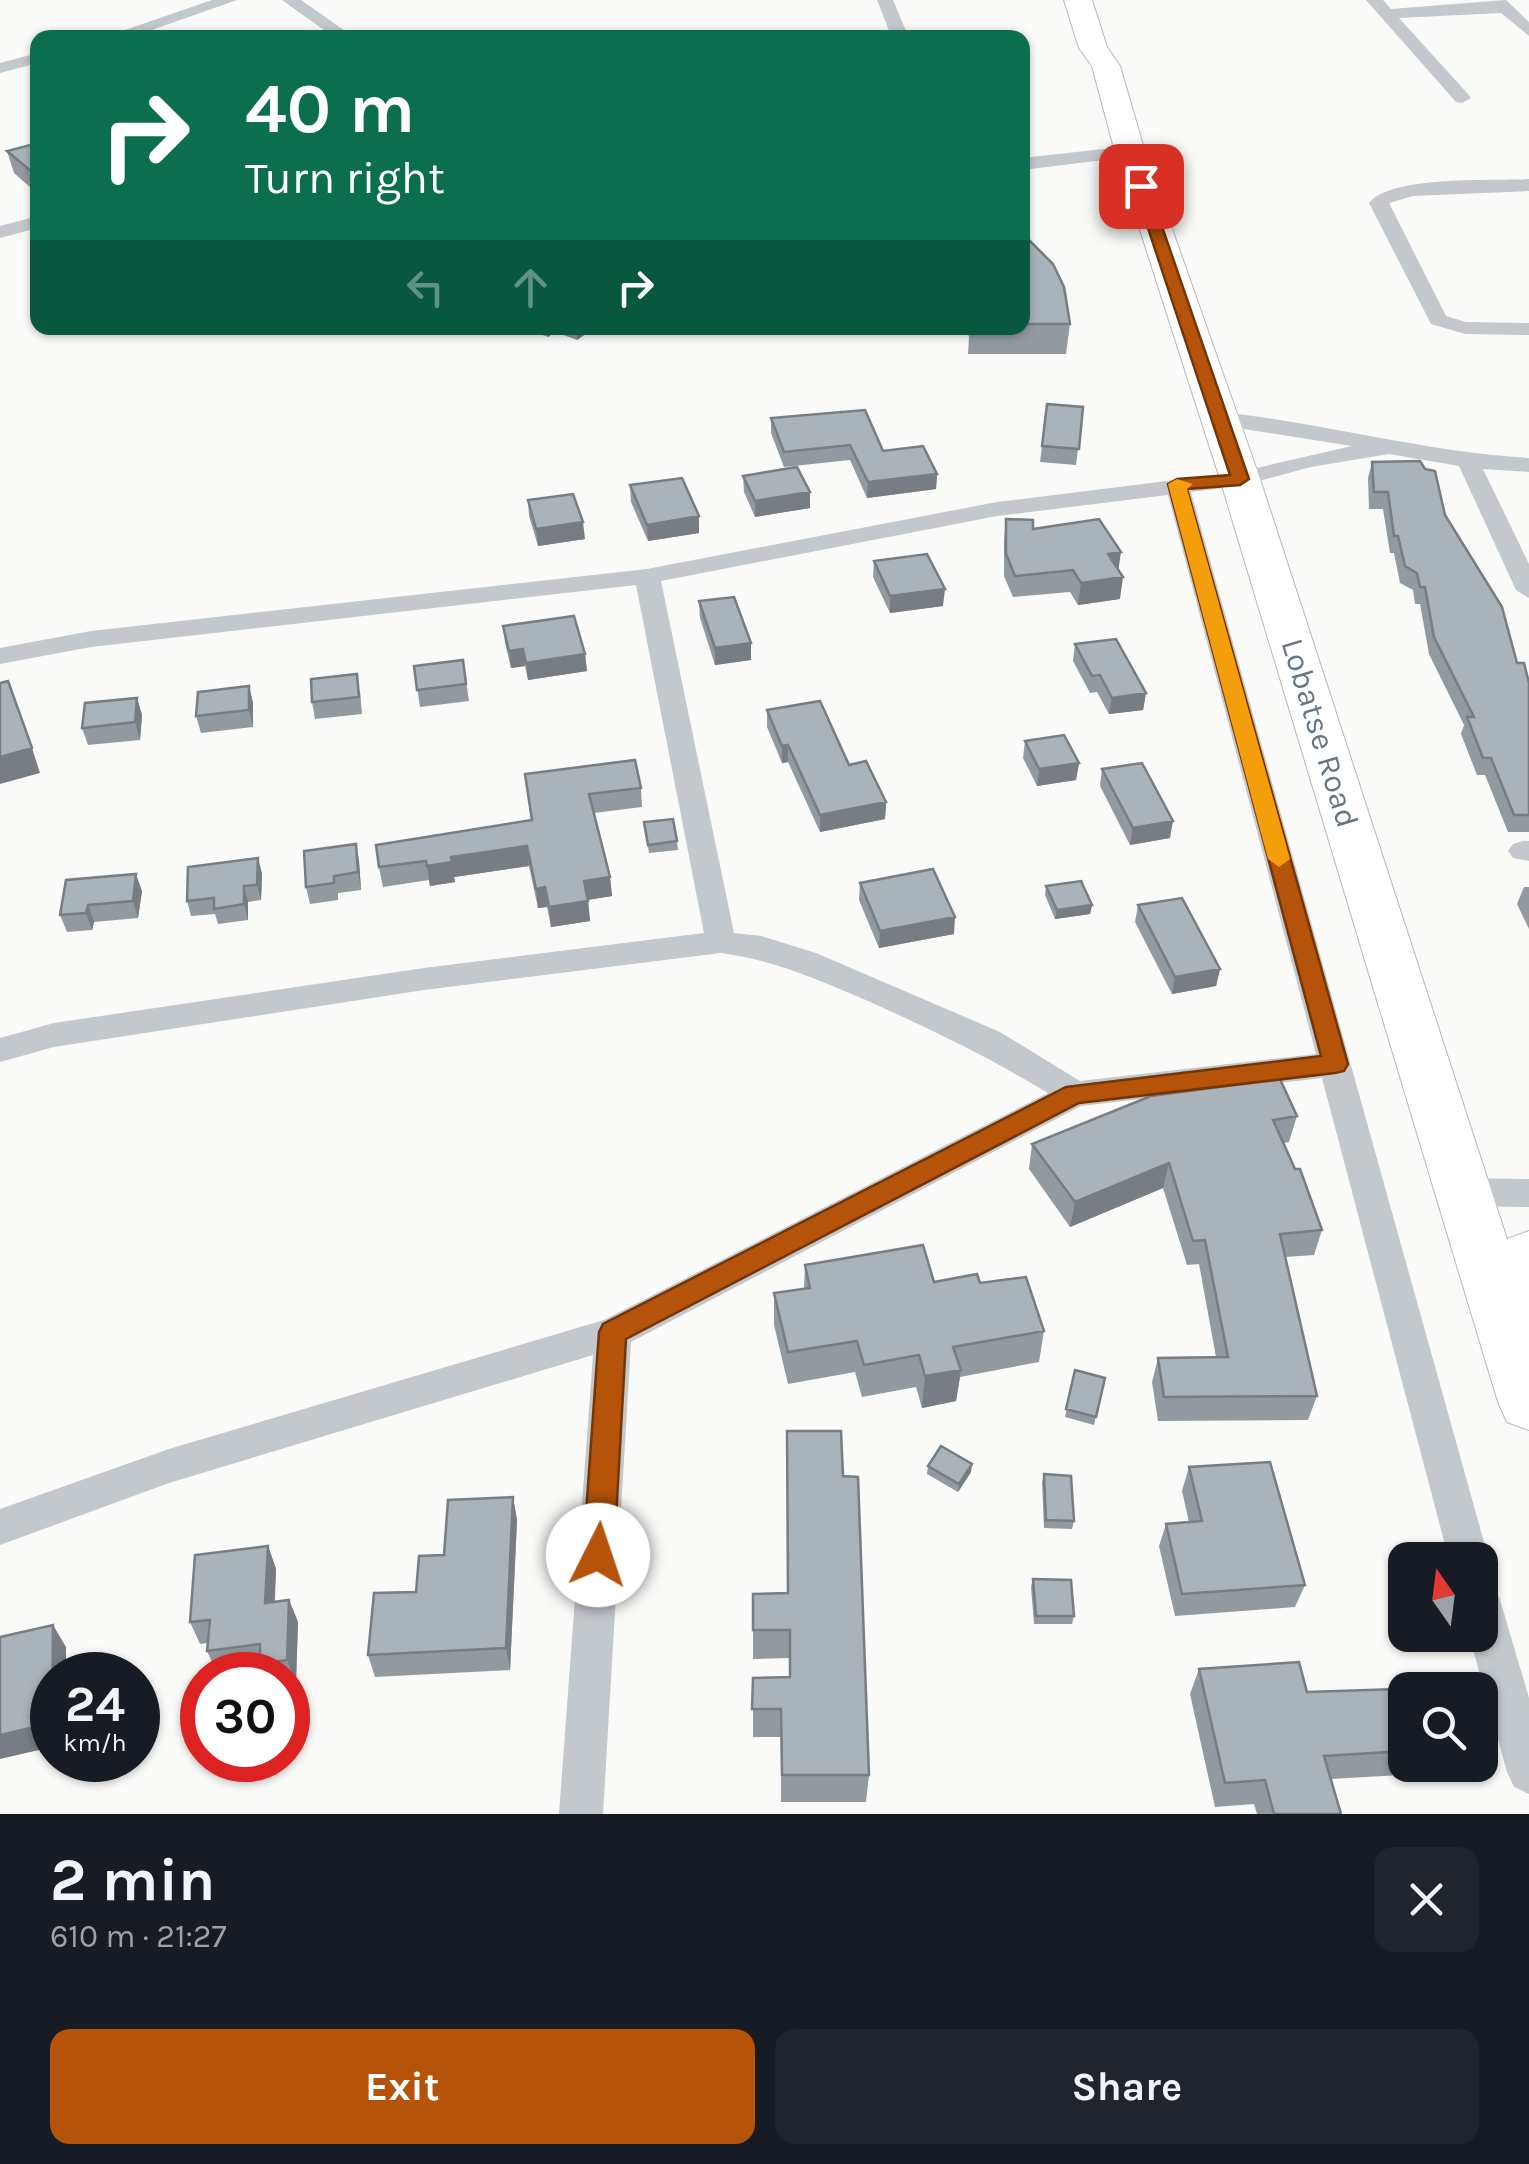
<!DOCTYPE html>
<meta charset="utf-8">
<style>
body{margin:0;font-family:Karla,sans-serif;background:#20242c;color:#f1f3f6;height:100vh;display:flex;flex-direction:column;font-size:38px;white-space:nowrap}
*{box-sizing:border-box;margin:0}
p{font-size:32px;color:#9ea1a6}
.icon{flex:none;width:55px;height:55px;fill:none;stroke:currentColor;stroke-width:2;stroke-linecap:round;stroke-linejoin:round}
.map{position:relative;height:1814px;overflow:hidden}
.sheet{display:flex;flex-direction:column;background:#171b24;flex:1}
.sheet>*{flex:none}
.banner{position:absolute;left:30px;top:30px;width:1000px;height:305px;border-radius:20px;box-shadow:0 2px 8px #0004;background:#0b6e4f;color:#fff;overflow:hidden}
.needle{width:65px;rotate:346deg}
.controls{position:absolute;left:1388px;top:1542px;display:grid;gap:20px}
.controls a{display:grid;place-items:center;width:110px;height:110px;border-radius:20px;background:#171b24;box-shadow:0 2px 8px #0004;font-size:50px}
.speed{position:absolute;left:30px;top:1652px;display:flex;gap:20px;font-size:50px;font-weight:700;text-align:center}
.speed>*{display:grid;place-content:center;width:130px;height:130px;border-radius:50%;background:#171b24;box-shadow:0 2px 8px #0004;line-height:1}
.speed small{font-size:25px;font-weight:400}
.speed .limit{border:15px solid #d22;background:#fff;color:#111}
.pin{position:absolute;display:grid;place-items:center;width:85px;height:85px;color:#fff;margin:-42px;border-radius:20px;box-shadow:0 5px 15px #0006}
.me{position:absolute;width:110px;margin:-55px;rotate:4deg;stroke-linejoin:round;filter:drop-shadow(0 0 8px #0008)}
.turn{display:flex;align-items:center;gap:35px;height:210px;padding:0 50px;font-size:45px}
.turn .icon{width:130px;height:130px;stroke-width:2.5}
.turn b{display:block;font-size:70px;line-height:85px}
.lanes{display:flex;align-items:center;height:95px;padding:0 50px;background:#0003;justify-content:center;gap:50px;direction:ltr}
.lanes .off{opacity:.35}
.round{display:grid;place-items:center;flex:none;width:105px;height:105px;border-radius:20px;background:#20242c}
.headline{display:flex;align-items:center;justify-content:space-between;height:170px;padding:0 50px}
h1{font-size:60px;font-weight:700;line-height:75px}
.cta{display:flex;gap:20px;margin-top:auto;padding:20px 50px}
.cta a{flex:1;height:115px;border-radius:20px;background:#b45309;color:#fff;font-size:40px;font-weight:700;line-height:115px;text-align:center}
.cta a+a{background:#20242c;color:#f1f3f6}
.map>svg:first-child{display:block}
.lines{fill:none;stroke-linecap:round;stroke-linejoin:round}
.trunk-casing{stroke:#b4b9bd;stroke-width:2}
.minor{fill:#c3c8cc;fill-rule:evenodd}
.trunk{fill:#fff;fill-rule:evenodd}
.wall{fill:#929a9f}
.shaded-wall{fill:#777d82}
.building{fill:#aab3b9;stroke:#777d82;stroke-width:2.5}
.route{fill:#b45309;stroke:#753606;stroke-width:2.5}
.slow{fill:#f59e0b}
.labels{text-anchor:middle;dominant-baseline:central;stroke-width:10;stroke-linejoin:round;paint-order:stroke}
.street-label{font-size:32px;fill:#657683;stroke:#fff}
</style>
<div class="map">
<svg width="1529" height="1814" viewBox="0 0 1529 1814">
<rect width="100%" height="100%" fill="#fafaf8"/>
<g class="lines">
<defs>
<path id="trunk" d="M 1064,0 L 1092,0 L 1107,47 L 1120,66 L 1145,152 L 1260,479 L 1507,1239 L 1529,1231 L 1529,1430 L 1507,1422 L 1498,1402 L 1220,479 L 1115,152 L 1092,66 L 1079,48 Z"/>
</defs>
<!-- trunk casing -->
<use href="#trunk" class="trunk-casing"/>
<!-- minor -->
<path class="minor" d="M 212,0 L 237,0 L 129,38 L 102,38 Z
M 282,0 L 301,0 L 355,38 L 335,38 Z
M 877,0 L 893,0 L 909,38 L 892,38 Z
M 1366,0 L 1383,0 L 1391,9 L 1506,0 L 1529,22 L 1529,36 L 1501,13 L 1399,18 L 1468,94 L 1471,98 L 1462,103 L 1456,102 Z
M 38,53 L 38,63 L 0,73 L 0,63 Z
M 1130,146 L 1139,152 L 1137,156 L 1022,170 L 1022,158 Z
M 1529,179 L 1529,191 L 1413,196 L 1389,203 L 1446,316 L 1466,322 L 1529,323 L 1529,335 L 1465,334 L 1431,324 L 1369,203 C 1390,175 1493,181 1529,179 Z
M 38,216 L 38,228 L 0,238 L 0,226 Z
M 1220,412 C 1324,423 1425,452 1529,458 L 1529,472 L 1483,469 L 1529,564 L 1529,598 L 1516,590 L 1459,466 L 1389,454 L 1311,467 L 1240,486 L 1191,492 L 1489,1560 L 1483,1573 L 1480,1575 L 1480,1560 L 1449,1560 L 1322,1078 L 1081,1106 L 631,1342 L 603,1814 L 559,1814 L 593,1355 L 169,1483 L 0,1545 L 0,1509 L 169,1449 L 604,1320 L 1048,1093 C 987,1056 932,1030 868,1001 C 819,980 774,960 721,953 L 424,990 L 54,1047 L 0,1062 L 0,1038 L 54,1023 L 424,968 L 704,933 L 636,585 L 91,647 L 0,664 L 0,648 L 91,631 L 647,569 L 997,502 L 1239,472 L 1352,446 L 1212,424 L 1209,419 L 1212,414 ZM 1168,495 L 1316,1054 L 1080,1081 L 1000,1032 L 816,953 L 761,936 L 734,933 L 661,581 L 997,516 Z
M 1523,841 L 1529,841 L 1529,861 L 1513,858 L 1508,851 L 1513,844 Z
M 1463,1178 L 1529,1179 L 1529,1207 L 1463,1206 L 1451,1202 L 1446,1192 L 1451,1182 Z
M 1480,1581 L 1494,1586 L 1500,1600 L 1529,1698 L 1529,1794 L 1514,1787 L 1507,1772 L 1469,1635 L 1480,1635 Z"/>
<!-- trunk -->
<use href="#trunk" class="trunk"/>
</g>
<!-- wall -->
<path class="wall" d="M 38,143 L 38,194 L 14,173 L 7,151 Z
M 1022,233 L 1070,324 L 1066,354 L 968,354 L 969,337 L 966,328 L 1022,328 Z
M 523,328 L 594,328 L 577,340 L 555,332 L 548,337 Z
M 1047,404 L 1083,407 L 1076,465 L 1040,462 Z
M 771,418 L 883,451 L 937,474 L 936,489 L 867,498 L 850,460 L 784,467 L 771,433 Z
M 1372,462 L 1445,515 L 1517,663 L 1529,683 L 1529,832 L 1508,832 L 1485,775 L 1477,775 L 1461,734 L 1464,725 L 1429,654 L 1420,604 L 1415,604 L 1413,590 L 1400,583 L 1394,553 L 1390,553 L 1383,509 L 1369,509 L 1368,478 Z
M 743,476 L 810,508 L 755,517 L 744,492 Z
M 630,485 L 699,533 L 648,541 L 631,502 Z
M 528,500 L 585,539 L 538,546 L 529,516 Z
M 1006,519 L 1033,529 L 1118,569 L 1120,599 L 1078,605 L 1070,592 L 1013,597 L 1004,576 L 1004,540 Z
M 874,561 L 943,606 L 890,613 L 873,577 Z
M 699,601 L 751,643 L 751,660 L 715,665 L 700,618 Z
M 503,626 L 585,654 L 587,671 L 528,680 L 525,666 L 511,668 L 505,643 Z
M 1075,644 L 1146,693 L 1143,710 L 1109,714 L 1097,692 L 1090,693 L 1073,661 Z
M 463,660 L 469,701 L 420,707 L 414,666 Z
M 249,686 L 253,703 L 253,727 L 201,733 L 196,716 Z
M 360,691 L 362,714 L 315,719 L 312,702 Z
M 137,698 L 142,715 L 140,740 L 88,745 L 82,728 Z
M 767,710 L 849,765 L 886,802 L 885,819 L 820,832 L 788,762 L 782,763 L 767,727 Z
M 1025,741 L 1079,763 L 1076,780 L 1037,786 L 1023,758 Z
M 1102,769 L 1170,838 L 1130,845 L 1100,786 Z
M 525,774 L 641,788 L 642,807 L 594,813 L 610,877 L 612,896 L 588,900 L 590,921 L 551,927 L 547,907 L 538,908 L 529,866 L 454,877 L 455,882 L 430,886 L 429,880 L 383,887 L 379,867 L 531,820 Z
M 644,822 L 677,841 L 678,850 L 649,853 Z
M 258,858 L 262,874 L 261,900 L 248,902 L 248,920 L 218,924 L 215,914 L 191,916 L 187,901 Z
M 359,861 L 361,890 L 338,893 L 338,900 L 310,904 L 306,887 Z
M 66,880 L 142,891 L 138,918 L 94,922 L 92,930 L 67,932 L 60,915 Z
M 860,883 L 954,934 L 879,948 L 859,900 Z
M 1046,886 L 1092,905 L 1090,914 L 1055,919 L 1045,895 Z
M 1524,887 L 1529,887 L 1529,929 L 1517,904 Z
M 1138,905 L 1220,969 L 1216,986 L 1172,994 L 1135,922 Z
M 1297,1116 L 1289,1142 L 1283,1143 L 1322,1230 L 1314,1255 L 1285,1257 L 1317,1396 L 1308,1420 L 1158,1421 L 1152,1382 L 1158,1358 L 1216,1357 L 1199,1264 L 1187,1265 L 1163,1188 L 1070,1227 L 1029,1169 L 1032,1144 Z
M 805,1265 L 934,1282 L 980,1283 L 1044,1331 L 1039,1362 L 960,1377 L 956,1401 L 922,1408 L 916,1387 L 862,1397 L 855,1372 L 788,1384 L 774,1325 L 774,1293 L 804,1289 Z
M 1075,1370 L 1105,1378 L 1094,1425 L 1065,1417 Z
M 787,1431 L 843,1476 L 869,1775 L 866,1802 L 781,1802 L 781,1737 L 753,1737 L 753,1678 L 789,1677 L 789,1658 L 753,1659 L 753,1594 L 788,1593 Z
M 928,1466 L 971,1472 L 958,1492 L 927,1474 Z
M 1189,1467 L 1305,1585 L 1295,1607 L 1175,1616 L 1159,1546 L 1166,1524 L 1189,1522 L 1182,1491 Z
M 1044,1474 L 1074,1521 L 1072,1529 L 1044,1528 L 1042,1482 Z
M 513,1497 L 517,1520 L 510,1670 L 375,1677 L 368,1655 L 444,1555 Z
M 268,1546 L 276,1569 L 275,1602 L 289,1600 L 298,1622 L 296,1682 L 288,1683 L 288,1675 L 265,1675 L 261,1667 L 217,1673 L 207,1651 L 208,1643 L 200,1644 L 190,1622 Z
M 1033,1579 L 1074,1616 L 1072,1624 L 1034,1624 L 1031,1587 Z
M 1199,1669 L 1405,1714 L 1405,1765 L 1407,1765 L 1401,1775 L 1331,1779 L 1341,1814 L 1257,1814 L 1254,1804 L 1215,1807 L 1190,1694 Z"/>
<!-- shaded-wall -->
<path class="shaded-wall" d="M 547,328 L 555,328 L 555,332 L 548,337 Z
M 576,328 L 594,328 L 577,340 Z
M 937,474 L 936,489 L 867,498 L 868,482 Z
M 810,492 L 810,508 L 755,517 L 755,501 Z
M 699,516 L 699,533 L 648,541 L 647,525 Z
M 583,522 L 585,539 L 538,546 L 536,529 Z
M 1121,552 L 1118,573 L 1108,554 Z
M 1123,577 L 1120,599 L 1078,605 L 1081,583 Z
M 945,589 L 943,606 L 890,613 L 890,596 Z
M 751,643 L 751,660 L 715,665 L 715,648 Z
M 523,649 L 525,666 L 511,668 L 509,651 Z
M 585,654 L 587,671 L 528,680 L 526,663 Z
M 249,686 L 253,703 L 253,727 L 249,710 Z
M 1146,693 L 1143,710 L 1109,714 L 1112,698 Z
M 137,698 L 142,715 L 140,740 L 135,722 Z
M 788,745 L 788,762 L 782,763 L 782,746 Z
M 32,748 L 40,773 L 0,784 L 0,757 Z
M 1079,763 L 1076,780 L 1037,786 L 1039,769 Z
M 886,802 L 885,819 L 820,832 L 820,815 Z
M 1173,821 L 1170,838 L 1130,845 L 1133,828 Z
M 356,844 L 359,861 L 361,890 L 358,872 Z
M 527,846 L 529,866 L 454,877 L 451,857 Z
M 258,858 L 262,874 L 261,900 L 257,885 Z
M 452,862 L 455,882 L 430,886 L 427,866 Z
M 136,874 L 142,891 L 138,918 L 133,901 Z
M 610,877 L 612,896 L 586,900 L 584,881 Z
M 244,886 L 248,902 L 248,920 L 244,904 Z
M 545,887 L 547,907 L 538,908 L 536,889 Z
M 588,901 L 590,921 L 551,927 L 549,907 Z
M 88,905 L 94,922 L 92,930 L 86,913 Z
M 1092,905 L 1090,914 L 1055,919 L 1057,910 Z
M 955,917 L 954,934 L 879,948 L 880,931 Z
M 1220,969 L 1216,986 L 1172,994 L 1175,977 Z
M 1169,1163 L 1163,1188 L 1070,1227 L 1075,1202 Z
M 961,1370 L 956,1401 L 922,1408 L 925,1376 Z
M 972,1464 L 971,1472 L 958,1492 L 959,1484 Z
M 513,1497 L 517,1520 L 510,1670 L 506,1648 Z
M 268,1546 L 276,1569 L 273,1625 L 265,1603 Z
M 289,1600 L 298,1622 L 296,1682 L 287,1660 Z
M 53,1625 L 66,1647 L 66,1675 L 53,1675 Z
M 52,1723 L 52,1747 L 0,1759 L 0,1735 Z"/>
<!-- building -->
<path class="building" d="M 38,143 L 38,177 L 7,151 Z
M 1022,233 L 1053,264 L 1064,287 L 1070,324 L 1022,324 Z
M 1047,404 L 1083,407 L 1079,449 L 1042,446 Z
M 865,410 L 883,451 L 923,446 L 937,474 L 868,482 L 850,445 L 784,452 L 771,418 Z
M 1420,461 L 1425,469 L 1435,471 L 1445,515 L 1502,607 L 1517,663 L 1524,663 L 1529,683 L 1529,815 L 1514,815 L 1491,758 L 1483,758 L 1467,717 L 1474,717 L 1434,637 L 1425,587 L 1420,587 L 1417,573 L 1405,566 L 1398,536 L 1394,536 L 1388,492 L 1374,492 L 1372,462 Z
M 797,467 L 810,492 L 755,501 L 743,476 Z
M 682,478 L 699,516 L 647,525 L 630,485 Z
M 573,494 L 583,522 L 536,529 L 528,500 Z
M 1006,519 L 1033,520 L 1033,529 L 1099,519 L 1121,552 L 1108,554 L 1123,577 L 1081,583 L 1073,570 L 1015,576 L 1006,554 Z
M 927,554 L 945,589 L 890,596 L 874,561 Z
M 734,597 L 751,643 L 715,648 L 699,601 Z
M 574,616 L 585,654 L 526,663 L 523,649 L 509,651 L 503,626 Z
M 1116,639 L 1146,693 L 1112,698 L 1100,675 L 1092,676 L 1075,644 Z
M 463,660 L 466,684 L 417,690 L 414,666 Z
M 357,674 L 359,697 L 312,702 L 311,679 Z
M 8,681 L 32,748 L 0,757 L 0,683 Z
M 249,686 L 249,710 L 196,716 L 198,692 Z
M 137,698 L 135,722 L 82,728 L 85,703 Z
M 820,701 L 849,765 L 866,761 L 886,802 L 820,815 L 788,745 L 782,746 L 767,710 Z
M 1064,735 L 1079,763 L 1039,769 L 1025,741 Z
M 635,760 L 641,788 L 589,794 L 610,877 L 584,881 L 588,901 L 549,907 L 545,887 L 536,889 L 527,846 L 451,857 L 452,862 L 427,866 L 426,861 L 379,867 L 376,845 L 532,820 L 525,774 Z
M 1142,763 L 1173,821 L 1133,828 L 1102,769 Z
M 673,819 L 677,841 L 648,845 L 644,822 Z
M 356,844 L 358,872 L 334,876 L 334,883 L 306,887 L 304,851 Z
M 258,858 L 257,885 L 244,886 L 244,904 L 214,909 L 214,898 L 187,901 L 188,867 Z
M 933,869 L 955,917 L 880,931 L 860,883 Z
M 136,874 L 133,901 L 88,905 L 86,913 L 60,915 L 66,880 Z
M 1081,881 L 1092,905 L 1057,910 L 1046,886 Z
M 1182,898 L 1220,969 L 1175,977 L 1138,905 Z
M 1280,1079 L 1297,1116 L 1273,1120 L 1295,1169 L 1300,1169 L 1322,1230 L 1280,1234 L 1317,1396 L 1164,1397 L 1158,1358 L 1228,1357 L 1205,1240 L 1193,1241 L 1169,1163 L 1075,1202 L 1032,1144 L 1151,1096 Z
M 923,1245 L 934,1282 L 977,1274 L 980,1283 L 1026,1277 L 1044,1331 L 953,1347 L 961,1370 L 925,1376 L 919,1355 L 864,1365 L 857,1341 L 788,1352 L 774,1293 L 810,1288 L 805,1265 Z
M 1075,1370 L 1105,1378 L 1096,1417 L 1066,1409 Z
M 787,1431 L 841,1431 L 843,1476 L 858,1477 L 869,1775 L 782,1775 L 781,1709 L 752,1709 L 753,1678 L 790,1677 L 790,1630 L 753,1630 L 753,1594 L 788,1593 Z
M 941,1446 L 972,1464 L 959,1484 L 928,1466 Z
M 1270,1462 L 1305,1585 L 1182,1594 L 1166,1524 L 1202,1521 L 1189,1467 Z
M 1044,1474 L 1071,1476 L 1074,1521 L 1046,1520 Z
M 513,1497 L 506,1648 L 368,1655 L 374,1593 L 416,1592 L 419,1556 L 444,1555 L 448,1500 Z
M 268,1546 L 265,1603 L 289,1600 L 287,1660 L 260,1664 L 260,1644 L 207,1651 L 210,1620 L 190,1622 L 195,1555 Z
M 1033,1579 L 1071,1580 L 1074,1616 L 1036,1616 Z
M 53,1625 L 52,1723 L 0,1735 L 0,1637 Z
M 1299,1662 L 1307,1692 L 1398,1689 L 1405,1714 L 1405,1751 L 1324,1756 L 1341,1814 L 1274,1814 L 1265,1780 L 1225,1783 L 1199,1669 Z"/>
<!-- route -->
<path class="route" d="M 1141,181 L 1148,186 L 1249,479 L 1240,485 L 1187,489 L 1348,1064 L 1344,1071 L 1335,1073 L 1079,1103 L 626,1339 L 614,1555 L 609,1565 L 598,1569 L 588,1565 L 583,1555 L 599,1332 L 603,1324 L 1066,1087 L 1321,1056 L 1168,484 L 1177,479 L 1230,475 L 1134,186 Z"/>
<!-- slow -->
<path class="slow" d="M 1177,479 L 1193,484 L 1187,489 L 1290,859 L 1279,867 L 1268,859 L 1168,484 Z"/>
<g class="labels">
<!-- street labels -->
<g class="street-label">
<text transform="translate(1320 733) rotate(73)">Lobatse Road</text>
</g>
</g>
</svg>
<div class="controls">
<a><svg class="needle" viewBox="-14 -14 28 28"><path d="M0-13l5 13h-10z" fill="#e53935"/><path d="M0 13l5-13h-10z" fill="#9ea1a6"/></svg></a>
<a><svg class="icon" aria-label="search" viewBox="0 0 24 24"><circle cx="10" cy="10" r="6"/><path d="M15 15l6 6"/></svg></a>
</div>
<div class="speed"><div>24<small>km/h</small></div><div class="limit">30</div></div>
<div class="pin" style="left:1141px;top:186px;background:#d93025"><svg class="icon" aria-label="arrive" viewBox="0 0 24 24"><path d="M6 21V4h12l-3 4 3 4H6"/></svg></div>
<svg class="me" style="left:598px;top:1555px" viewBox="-20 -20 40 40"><circle r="19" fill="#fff"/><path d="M0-13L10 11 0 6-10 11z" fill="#b45309"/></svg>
<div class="banner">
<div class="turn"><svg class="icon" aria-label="right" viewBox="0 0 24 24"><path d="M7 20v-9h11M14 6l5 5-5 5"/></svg><div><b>40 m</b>Turn right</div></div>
<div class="lanes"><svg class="icon off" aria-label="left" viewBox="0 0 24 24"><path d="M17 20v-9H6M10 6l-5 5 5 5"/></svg><svg class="icon off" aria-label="ahead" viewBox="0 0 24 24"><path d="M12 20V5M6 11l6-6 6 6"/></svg><svg class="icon" aria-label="right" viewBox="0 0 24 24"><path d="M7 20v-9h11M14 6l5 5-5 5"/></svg></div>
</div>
</div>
<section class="sheet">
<div class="headline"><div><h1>2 min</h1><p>610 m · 21:27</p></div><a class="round"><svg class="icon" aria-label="close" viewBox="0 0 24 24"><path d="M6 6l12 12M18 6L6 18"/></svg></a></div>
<div class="cta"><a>Exit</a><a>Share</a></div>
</section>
